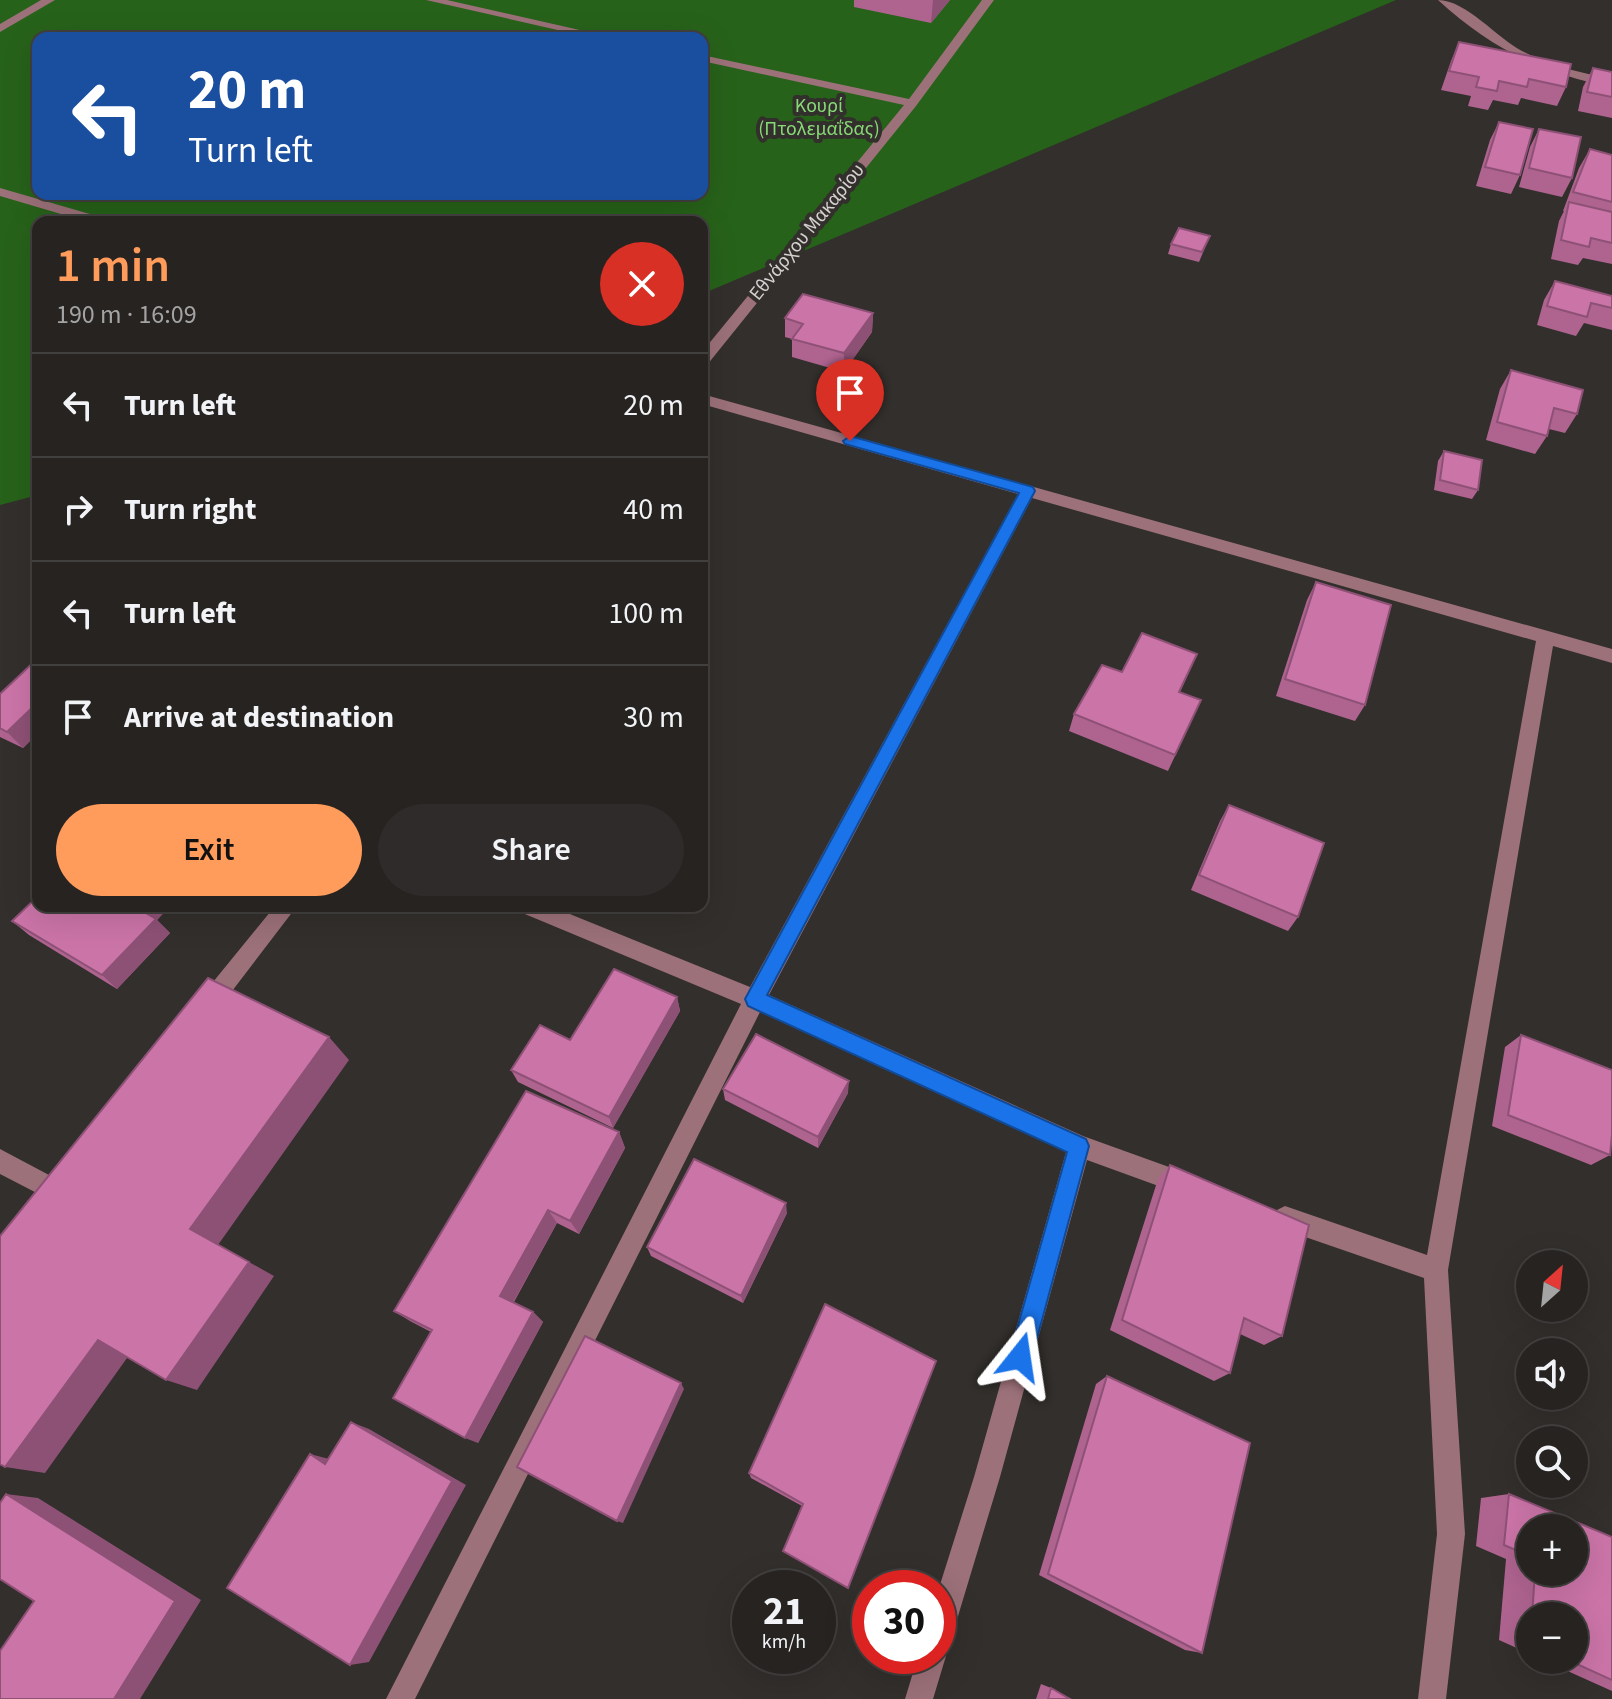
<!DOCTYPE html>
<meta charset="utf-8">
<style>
body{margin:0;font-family:"Source Sans 3",sans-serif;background:#2e2b2a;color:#f1f3f6;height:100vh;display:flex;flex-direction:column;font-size:30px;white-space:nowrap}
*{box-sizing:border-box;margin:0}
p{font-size:26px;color:#a4a4a5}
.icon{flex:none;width:44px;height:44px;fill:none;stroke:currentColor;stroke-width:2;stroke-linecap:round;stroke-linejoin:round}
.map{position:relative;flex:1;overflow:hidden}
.side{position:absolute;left:32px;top:216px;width:676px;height:696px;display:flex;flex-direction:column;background:#262321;border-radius:16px;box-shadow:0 8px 32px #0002,0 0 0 2px #42403f}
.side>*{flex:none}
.guide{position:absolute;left:32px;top:32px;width:676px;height:168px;border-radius:16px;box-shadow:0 8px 32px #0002,0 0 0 2px #42403f;background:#1a4fa0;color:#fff;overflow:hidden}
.needle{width:52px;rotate:27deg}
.fabs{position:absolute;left:1516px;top:1250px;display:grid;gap:16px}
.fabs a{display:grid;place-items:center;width:72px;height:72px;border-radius:50%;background:#262321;box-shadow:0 8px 32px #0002,0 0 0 2px #42403f;font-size:40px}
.speed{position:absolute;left:732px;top:1570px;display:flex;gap:16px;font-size:40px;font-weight:700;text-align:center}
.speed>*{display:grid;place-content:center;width:104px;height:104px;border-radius:50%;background:#262321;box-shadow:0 8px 32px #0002,0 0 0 2px #42403f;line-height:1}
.speed small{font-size:20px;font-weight:400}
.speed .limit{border:12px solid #d22;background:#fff;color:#111}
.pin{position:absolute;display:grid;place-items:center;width:68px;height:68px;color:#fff;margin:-82px -34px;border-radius:50% 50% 50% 0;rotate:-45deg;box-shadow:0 0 8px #0007}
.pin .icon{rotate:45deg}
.me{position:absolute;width:88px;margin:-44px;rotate:15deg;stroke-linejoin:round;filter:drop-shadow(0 0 6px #0008)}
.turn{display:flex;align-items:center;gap:28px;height:168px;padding:0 24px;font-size:36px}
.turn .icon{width:104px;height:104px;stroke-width:2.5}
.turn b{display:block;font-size:56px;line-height:68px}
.round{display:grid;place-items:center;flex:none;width:84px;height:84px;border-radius:42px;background:#2e2b2a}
.head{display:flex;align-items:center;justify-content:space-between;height:136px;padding:0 24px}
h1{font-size:48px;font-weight:600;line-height:60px;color:#ff9b5b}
.button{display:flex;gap:16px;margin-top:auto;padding:16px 24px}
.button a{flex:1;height:92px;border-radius:48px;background:#ff9b5b;color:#111;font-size:32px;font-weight:600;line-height:92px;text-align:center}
.button a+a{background:#2e2b2a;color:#f1f3f6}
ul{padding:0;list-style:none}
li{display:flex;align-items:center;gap:24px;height:104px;padding:0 24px;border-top:2px solid #42403f}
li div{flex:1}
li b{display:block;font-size:30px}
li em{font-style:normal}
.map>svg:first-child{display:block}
.green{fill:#27621a;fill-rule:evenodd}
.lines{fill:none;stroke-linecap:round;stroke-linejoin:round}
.minor{fill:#9c7179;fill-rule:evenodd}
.wall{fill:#af6490;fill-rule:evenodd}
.shaded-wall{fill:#8e5176}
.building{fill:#cb74a8;stroke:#8e5176;stroke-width:2}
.route{fill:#1a73e8;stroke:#114b97;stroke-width:2}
.labels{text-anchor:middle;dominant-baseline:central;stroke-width:8;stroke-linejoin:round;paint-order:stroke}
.far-park-label{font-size:20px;fill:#87d976;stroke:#322f2c}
.far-street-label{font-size:20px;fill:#d4d1d0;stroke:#322f2c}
</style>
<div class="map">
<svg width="1612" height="1699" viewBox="0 0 1612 1699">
<rect width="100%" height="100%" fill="#322f2c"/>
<!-- green -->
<path class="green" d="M 0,0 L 1396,0 L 702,294 L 702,222 L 38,222 L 38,495 L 0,505 ZM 38,38 L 702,38 L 702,194 L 38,194 Z"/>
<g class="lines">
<!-- minor -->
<path class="minor" d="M 41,0 L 55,0 L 0,32 L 0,24 Z
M 426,0 L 447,0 L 615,38 L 593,38 Z
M 982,0 L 994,0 L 916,106 L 707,365 L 702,367 L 702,352 L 904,105 L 702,61 L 702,55 L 909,99 Z
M 1438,0 C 1466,0 1497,38 1522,51 C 1550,66 1581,73 1612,79 L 1612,87 C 1541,73 1492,49 1438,0 Z
M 0,188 L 107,219 L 109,222 L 88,222 L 0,196 Z
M 702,394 L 1612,649 L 1612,663 L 1553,646 L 1448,1270 L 1465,1534 L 1446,1699 L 1418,1699 L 1437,1534 L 1424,1278 L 1285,1230 L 1277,1226 L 1273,1218 L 1277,1210 L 1285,1206 L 1427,1255 L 1536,641 L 1032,498 L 769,995 L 1083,1136 L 1194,1176 L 1198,1184 L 1194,1192 L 1186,1196 L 1087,1160 L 1000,1477 L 952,1636 L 948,1646 L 943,1648 L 946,1656 L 933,1699 L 905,1699 L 918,1656 L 938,1656 L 938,1591 L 974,1477 L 1066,1152 L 760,1012 L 415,1699 L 386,1699 L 741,1004 L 520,912 L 517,906 L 550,906 L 750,987 L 1018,494 L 702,404 Z
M 275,906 L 297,906 L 216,1012 L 208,1015 L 200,1012 L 197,1005 L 200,998 Z
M 0,1149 L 66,1184 L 70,1192 L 66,1200 L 58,1204 L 0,1174 Z"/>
</g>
<!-- wall -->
<path class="wall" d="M 854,0 L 950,0 L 931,23 L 854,7 Z
M 1459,42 L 1566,87 L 1557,106 L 1521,98 L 1518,105 L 1493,100 L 1488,110 L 1468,106 L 1471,96 L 1441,90 L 1451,61 Z
M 1593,68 L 1612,72 L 1612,118 L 1578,111 L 1583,87 Z
M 1499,122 L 1520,175 L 1511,194 L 1476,186 L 1490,140 Z
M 1539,129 L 1572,178 L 1562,197 L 1519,187 L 1530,147 Z
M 1590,149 L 1612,155 L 1612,264 L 1583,258 L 1578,265 L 1551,259 L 1559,221 L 1564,211 L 1563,211 L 1579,168 Z
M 1210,236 L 1199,262 L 1168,254 L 1171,244 Z
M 1555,281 L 1612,296 L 1612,330 L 1584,323 L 1576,336 L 1537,325 L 1544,300 Z
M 873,313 L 872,332 L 844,372 L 792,357 L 792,339 L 785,337 L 785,318 Z
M 1511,370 L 1577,414 L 1565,433 L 1549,429 L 1547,436 L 1535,454 L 1486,440 L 1500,389 Z
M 1444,451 L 1478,490 L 1472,499 L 1434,490 L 1438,461 Z
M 1316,582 L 1365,705 L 1355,721 L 1276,696 L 1307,600 Z
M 1197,654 L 1180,692 L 1201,700 L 1168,771 L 1069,731 L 1074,714 L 1122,672 Z
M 38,658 L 38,733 L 23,748 L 0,737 L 0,694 Z
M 1229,805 L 1298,917 L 1288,931 L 1191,890 L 1220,821 Z
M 38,906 L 170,906 L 157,920 L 170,933 L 117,989 L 29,935 L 12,921 Z
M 677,997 L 680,1011 L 613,1128 L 518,1082 L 511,1070 L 570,1040 Z
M 1521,1035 L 1610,1155 L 1591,1165 L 1492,1126 L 1505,1047 Z
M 723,1089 L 848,1093 L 818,1148 L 725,1100 Z
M 619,1132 L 625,1148 L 579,1234 L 557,1223 L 514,1302 L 533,1312 L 543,1322 L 478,1443 L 431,1332 L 410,1321 L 394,1311 Z
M 1170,1165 L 1282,1336 L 1264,1345 L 1240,1334 L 1230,1373 L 1214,1381 L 1110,1330 L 1158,1179 Z
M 787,1213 L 743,1303 L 651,1256 L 647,1247 Z
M 936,1361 L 848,1588 L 784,1552 L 783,1551 L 802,1506 L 751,1478 L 749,1473 Z
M 1107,1376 L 1202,1653 L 1185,1650 L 1039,1575 L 1096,1384 Z
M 1509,1494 L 1612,1537 L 1612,1691 L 1543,1660 L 1574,1660 L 1574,1616 L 1530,1616 L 1530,1654 L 1499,1640 L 1506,1559 L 1476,1546 L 1481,1498 ZM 1530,1528 L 1574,1572 L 1530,1572 Z
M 1041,1684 L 1051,1688 L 1070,1699 L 1036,1699 Z"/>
<!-- shaded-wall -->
<path class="shaded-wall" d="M 933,0 L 950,0 L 931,23 Z
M 873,313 L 872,332 L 844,372 L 844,353 Z
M 38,702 L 38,733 L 23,748 L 7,732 Z
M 142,906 L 170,906 L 157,920 L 170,933 L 117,989 L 102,975 Z
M 677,997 L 680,1011 L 613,1128 L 609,1117 Z
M 329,1037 L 349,1060 L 218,1245 L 190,1229 Z
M 849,1081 L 848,1093 L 818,1148 L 818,1137 Z
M 619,1132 L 625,1148 L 579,1234 L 570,1221 Z
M 786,1203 L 787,1213 L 743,1303 L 741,1296 Z
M 548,1210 L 557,1223 L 511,1306 L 500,1296 Z
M 249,1262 L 274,1276 L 197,1390 L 166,1380 Z
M 533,1312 L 543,1322 L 478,1443 L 465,1438 Z
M 98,1340 L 132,1351 L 45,1473 L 5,1467 Z
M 681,1383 L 684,1389 L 623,1523 L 617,1521 Z
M 351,1422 L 369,1429 L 466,1485 L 369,1662 L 350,1665 Z
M 310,1454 L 329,1459 L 325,1464 Z
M 6,1494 L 38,1498 L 201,1600 L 140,1699 L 114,1699 Z"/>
<!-- building -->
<path class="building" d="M 1459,42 L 1571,64 L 1566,87 L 1529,79 L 1527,87 L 1499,81 L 1497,91 L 1476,87 L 1479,77 L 1449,71 Z
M 1593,68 L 1612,72 L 1612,97 L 1587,92 Z
M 1499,122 L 1533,129 L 1520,175 L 1485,167 Z
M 1539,129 L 1581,137 L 1572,178 L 1529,168 Z
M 1590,149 L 1612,155 L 1612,202 L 1573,192 Z
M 1569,202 L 1612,212 L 1612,243 L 1591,238 L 1589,247 L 1561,240 Z
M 642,218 L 657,222 L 638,222 Z
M 1179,228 L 1210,236 L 1202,252 L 1171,244 Z
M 1555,281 L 1612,296 L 1612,308 L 1591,303 L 1587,317 L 1547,306 Z
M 803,294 L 873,313 L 844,353 L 792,339 L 803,324 L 785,318 Z
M 1511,370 L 1583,390 L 1577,414 L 1554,408 L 1547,436 L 1497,422 Z
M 1444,451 L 1482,460 L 1478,490 L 1440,480 Z
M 1316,582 L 1391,605 L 1365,705 L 1285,679 Z
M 1142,633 L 1197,654 L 1179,692 L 1201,700 L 1175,755 L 1074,714 L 1102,665 L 1122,672 Z
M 38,658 L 38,702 L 7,732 L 0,728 L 0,694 Z
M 1229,805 L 1324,843 L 1298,917 L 1199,875 Z
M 38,896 L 38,906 L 142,906 L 139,909 L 156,919 L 102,975 L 12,921 Z
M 614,969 L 677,997 L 609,1117 L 511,1070 L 540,1025 L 570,1040 Z
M 208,978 L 329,1037 L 190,1229 L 249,1262 L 166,1380 L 98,1340 L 5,1467 L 0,1464 L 0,1236 Z
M 756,1034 L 849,1081 L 818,1137 L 723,1089 Z
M 1521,1035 L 1612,1070 L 1612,1134 L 1610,1155 L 1508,1115 Z
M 526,1091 L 619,1132 L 570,1221 L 548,1210 L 500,1296 L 533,1312 L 465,1438 L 393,1398 L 432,1330 L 394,1311 Z
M 694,1159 L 786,1203 L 741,1296 L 647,1247 Z
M 1170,1165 L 1309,1225 L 1282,1336 L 1244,1318 L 1230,1373 L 1122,1320 Z
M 825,1304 L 936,1361 L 848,1588 L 783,1551 L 803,1504 L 749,1473 Z
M 585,1336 L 681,1383 L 617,1521 L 517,1467 Z
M 1107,1376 L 1250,1443 L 1202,1653 L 1048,1574 Z
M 351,1422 L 452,1481 L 350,1665 L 227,1588 L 310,1454 L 325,1464 Z
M 6,1494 L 175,1601 L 114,1699 L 0,1699 L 0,1651 L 34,1601 L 0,1579 L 0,1503 Z
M 1509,1494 L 1612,1537 L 1612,1680 L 1568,1660 L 1574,1660 L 1574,1616 L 1532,1616 L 1535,1572 L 1574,1572 L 1574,1528 L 1530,1528 L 1530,1556 L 1504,1545 Z
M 1051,1688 L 1070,1699 L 1048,1699 Z"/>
<!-- route -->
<path class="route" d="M 850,436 L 1033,487 L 1035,491 L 767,995 L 1086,1139 L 1089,1146 L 1032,1357 L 1029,1365 L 1020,1369 L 1012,1365 L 1009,1357 L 1067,1152 L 748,1006 L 745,999 L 1019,493 L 845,444 L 843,441 Z"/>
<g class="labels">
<!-- far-park labels -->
<g class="far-park-label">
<text x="819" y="106">Κουρί<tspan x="819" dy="23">(Πτολεμαΐδας)</tspan></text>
</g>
<!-- far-street labels -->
<g class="far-street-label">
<text transform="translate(807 232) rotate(-51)">Εθνάρχου Μακαρίου</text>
</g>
</g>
</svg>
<div class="fabs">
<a><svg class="needle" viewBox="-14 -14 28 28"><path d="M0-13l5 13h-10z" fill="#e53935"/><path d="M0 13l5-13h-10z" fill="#a4a4a5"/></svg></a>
<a><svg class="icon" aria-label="sound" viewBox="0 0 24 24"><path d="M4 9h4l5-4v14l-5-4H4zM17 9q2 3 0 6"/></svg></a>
<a><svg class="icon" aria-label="search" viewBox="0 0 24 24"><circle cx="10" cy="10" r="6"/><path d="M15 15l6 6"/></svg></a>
<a>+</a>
<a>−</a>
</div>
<div class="speed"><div>21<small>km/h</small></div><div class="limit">30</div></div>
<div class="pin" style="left:850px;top:441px;background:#d93025"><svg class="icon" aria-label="arrive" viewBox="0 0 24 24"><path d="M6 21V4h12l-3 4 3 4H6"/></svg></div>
<svg class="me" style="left:1020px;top:1357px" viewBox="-20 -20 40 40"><path d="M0-17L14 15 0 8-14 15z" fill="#1a73e8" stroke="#fff" stroke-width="4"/></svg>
<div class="guide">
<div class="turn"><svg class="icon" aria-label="left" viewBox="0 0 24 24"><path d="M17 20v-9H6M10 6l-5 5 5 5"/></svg><div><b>20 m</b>Turn left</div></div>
</div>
<section class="side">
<div class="head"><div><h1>1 min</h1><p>190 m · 16:09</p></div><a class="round" style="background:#d93025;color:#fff"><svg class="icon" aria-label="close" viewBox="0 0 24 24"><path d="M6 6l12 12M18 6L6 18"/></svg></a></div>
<ul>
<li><svg class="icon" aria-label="left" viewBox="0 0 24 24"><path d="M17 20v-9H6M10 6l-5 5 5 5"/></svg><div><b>Turn left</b></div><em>20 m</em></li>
<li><svg class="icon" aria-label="right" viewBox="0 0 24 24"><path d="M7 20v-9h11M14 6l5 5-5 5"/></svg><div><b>Turn right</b></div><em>40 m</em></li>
<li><svg class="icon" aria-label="left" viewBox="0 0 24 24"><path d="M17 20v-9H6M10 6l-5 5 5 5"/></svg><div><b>Turn left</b></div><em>100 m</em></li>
<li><svg class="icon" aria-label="arrive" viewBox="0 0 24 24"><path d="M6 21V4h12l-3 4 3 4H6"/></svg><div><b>Arrive at destination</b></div><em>30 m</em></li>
</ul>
<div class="button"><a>Exit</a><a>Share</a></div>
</section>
</div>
